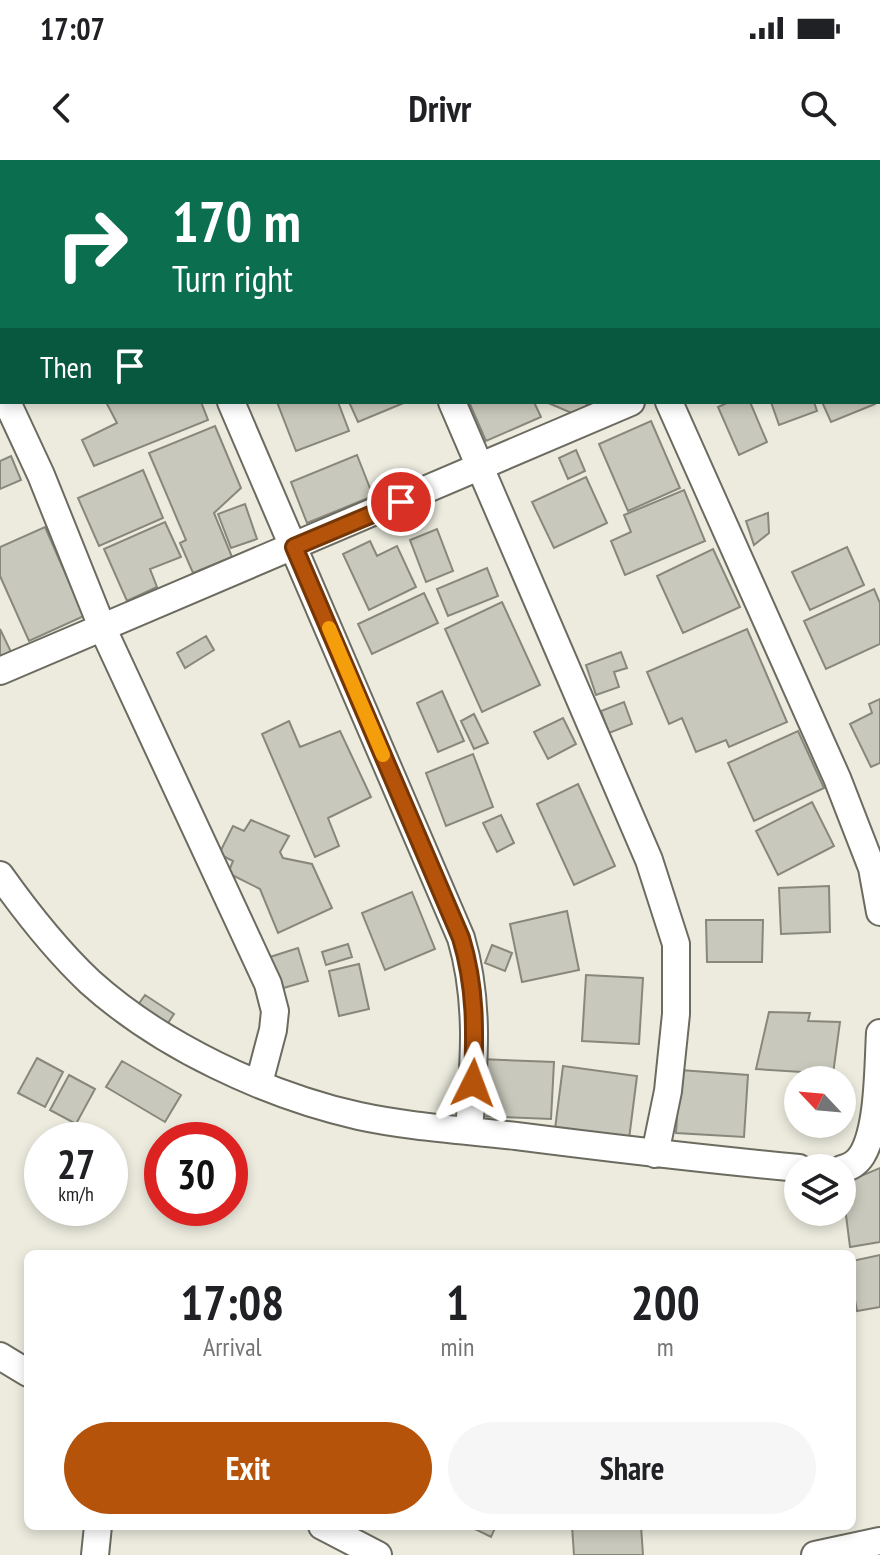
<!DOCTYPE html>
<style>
body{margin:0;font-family:"PT Sans Narrow",sans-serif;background:#f6f6f6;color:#202124;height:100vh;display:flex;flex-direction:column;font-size:30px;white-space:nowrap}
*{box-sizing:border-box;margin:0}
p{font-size:26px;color:#757577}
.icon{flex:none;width:44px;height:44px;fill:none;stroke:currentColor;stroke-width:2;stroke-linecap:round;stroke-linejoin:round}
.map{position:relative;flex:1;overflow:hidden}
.sheet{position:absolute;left:24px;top:1090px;width:832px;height:280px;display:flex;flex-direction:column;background:#fff;border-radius:12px;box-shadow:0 4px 12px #0003}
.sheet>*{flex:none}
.banner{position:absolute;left:0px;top:0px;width:880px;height:244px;box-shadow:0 4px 12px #0003;background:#0b6e4f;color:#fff;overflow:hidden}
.needle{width:52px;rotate:296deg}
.buttons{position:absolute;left:784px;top:906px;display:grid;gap:16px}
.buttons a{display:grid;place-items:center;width:72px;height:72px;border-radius:50%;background:#fff;box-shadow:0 4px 12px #0003;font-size:40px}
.speed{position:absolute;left:24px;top:962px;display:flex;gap:16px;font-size:40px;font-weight:700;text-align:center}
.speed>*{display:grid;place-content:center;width:104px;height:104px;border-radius:50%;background:#fff;box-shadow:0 4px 12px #0003;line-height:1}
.speed small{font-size:20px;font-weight:400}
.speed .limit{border:12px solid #d22;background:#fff;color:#111}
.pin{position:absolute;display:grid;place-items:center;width:68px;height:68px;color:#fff;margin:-34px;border:4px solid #fff;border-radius:50%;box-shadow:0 2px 8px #0007}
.me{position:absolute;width:88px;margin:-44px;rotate:3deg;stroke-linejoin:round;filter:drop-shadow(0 0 6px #0008)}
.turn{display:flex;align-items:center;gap:28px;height:168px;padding:0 40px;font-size:36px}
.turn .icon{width:104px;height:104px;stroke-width:2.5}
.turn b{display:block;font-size:56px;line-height:68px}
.then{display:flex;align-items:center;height:76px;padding:0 40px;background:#0003;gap:16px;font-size:30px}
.eta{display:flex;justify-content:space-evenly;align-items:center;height:136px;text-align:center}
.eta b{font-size:48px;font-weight:700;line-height:56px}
.action{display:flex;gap:16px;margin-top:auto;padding:16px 40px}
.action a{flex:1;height:92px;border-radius:48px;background:#b45309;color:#fff;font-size:32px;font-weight:700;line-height:92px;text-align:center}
.action a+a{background:#f6f6f6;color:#202124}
.status{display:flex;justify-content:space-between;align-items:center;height:56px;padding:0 40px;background:#fff;direction:ltr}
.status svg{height:22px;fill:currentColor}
header{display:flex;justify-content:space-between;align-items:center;height:104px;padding:0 40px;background:#fff;font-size:36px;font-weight:700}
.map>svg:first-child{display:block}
.building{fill:#c9c8bc;stroke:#88877b;stroke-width:2}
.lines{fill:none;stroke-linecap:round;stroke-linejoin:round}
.street-casing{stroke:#6c6b60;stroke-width:30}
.street{stroke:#fff;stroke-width:26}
.route-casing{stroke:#753606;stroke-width:20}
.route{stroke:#b45309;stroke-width:14}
.slow{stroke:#f59e0b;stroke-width:14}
</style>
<div class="status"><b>17:07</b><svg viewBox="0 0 49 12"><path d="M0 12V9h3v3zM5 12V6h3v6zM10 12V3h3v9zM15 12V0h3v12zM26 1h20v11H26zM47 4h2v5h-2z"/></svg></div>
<header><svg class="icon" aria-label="back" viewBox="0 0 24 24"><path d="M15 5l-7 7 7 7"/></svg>Drivr<svg class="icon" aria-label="search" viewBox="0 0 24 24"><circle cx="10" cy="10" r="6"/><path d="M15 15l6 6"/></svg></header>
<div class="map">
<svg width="880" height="1395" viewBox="0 0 880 1395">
<rect width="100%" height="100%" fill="#ecebde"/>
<!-- building -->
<path class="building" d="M 177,0 L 241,0 L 242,2 L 178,2 Z
M 496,0 L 538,0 L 539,2 L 492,2 Z
M 2,54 L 2,132 L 0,133 L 0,55 Z
M 106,242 L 201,242 L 208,260 L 94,306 L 82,280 L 117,263 Z
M 277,242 L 338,242 L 349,271 L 296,291 Z
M 349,242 L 406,242 L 358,262 Z
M 469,242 L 534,242 L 541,257 L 486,281 Z
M 546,242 L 588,242 L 581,257 Z
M 729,242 L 750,242 L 767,282 L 739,295 L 718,247 Z
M 771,242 L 814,242 L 817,251 L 779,265 Z
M 822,242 L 875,242 L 875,244 L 831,262 Z
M 651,261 L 680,328 L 628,351 L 599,284 Z
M 215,266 L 241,328 L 214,353 L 232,397 L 193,413 L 180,383 L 186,380 L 149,293 Z
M 576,290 L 585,311 L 568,319 L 559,298 Z
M 357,295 L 373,336 L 307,363 L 291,322 Z
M 11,296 L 21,320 L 0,329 L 0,301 Z
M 143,310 L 163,358 L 99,386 L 78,338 Z
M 586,317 L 607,363 L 554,388 L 532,342 Z
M 684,330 L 705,381 L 625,415 L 611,381 L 631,372 L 624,355 Z
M 245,344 L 257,379 L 231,388 L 218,354 Z
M 768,353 L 769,373 L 754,385 L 746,361 Z
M 165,362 L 181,397 L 150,409 L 157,427 L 127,441 L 104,389 Z
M 45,367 L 84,456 L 29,481 L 0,416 L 0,387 Z
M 437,369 L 453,411 L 426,422 L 410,380 Z
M 370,381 L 377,396 L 397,386 L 416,427 L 369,450 L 343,394 Z
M 847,387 L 864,425 L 810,450 L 792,412 Z
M 713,389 L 740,447 L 683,473 L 657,416 Z
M 487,408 L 498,436 L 448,456 L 437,429 Z
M 874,429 L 880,443 L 880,484 L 826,509 L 804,461 Z
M 424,433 L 438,463 L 372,494 L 358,464 Z
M 502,442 L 540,525 L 482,552 L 445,469 Z
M 0,469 L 12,494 L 0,500 Z
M 747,469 L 787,562 L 729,587 L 726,580 L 696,592 L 682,558 L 669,564 L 647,512 Z
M 206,476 L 214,490 L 185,508 L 177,493 Z
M 621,492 L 627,508 L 614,512 L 619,527 L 596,535 L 586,505 Z
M 442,531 L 464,581 L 438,592 L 417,543 Z
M 880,539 L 880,603 L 871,607 L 850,564 L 872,553 L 869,544 Z
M 624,542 L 632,564 L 609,573 L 601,551 Z
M 474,554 L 488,583 L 474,589 L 461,561 Z
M 563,558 L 576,584 L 548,599 L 534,572 Z
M 289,561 L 300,587 L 340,571 L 371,637 L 328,658 L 339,686 L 315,697 L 262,574 Z
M 798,571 L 824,628 L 754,661 L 728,603 Z
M 473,594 L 493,647 L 446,666 L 426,613 Z
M 578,624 L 615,706 L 574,725 L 537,644 Z
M 812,642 L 834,686 L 778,715 L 756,671 Z
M 501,655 L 514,683 L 497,692 L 483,663 Z
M 251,660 L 289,676 L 280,692 L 283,698 L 312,704 L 332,748 L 278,773 L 260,729 L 228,713 L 233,701 L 219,694 L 233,666 L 244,671 Z
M 829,726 L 830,772 L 781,774 L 779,728 Z
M 412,732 L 435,789 L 385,810 L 362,753 Z
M 567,751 L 579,810 L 522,822 L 510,764 Z
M 706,760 L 763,760 L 762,802 L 707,802 Z
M 348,784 L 352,797 L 326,805 L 322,792 Z
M 492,785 L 512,793 L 505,811 L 485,803 Z
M 298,788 L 308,821 L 280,829 L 270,797 Z
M 359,804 L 369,849 L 339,856 L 329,811 Z
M 586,815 L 643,818 L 639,884 L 582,881 Z
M 145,835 L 174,854 L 164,869 L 135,849 Z
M 769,852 L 810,853 L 808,861 L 840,862 L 833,914 L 756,909 Z
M 37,898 L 63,912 L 45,947 L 18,933 Z
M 479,899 L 554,902 L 551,959 L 477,956 Z
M 122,901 L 181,935 L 165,962 L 106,927 Z
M 563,906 L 637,916 L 629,979 L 555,969 Z
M 680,910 L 748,915 L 744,977 L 676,973 Z
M 69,915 L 95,929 L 76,964 L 50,950 Z
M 880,1008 L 880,1082 L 850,1087 L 842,1024 Z
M 880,1095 L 880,1147 L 857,1151 L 852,1124 L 852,1101 Z
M 469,1366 L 496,1366 L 491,1377 Z
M 572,1366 L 641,1366 L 643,1395 L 574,1395 Z"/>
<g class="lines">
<defs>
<path id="street" d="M 124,0 L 125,2
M 347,0 L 347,2
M 564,0 L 565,2
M 878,132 L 880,131
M 878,189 L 880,194
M 7,242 L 41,315 L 102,467 L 268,824 L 275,851 L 273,870 L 259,923
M 231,242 L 461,778 C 480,842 474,905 469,970
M 452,242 L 649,700 L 676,784 L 676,854 L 668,931 L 655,994
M 669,242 L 837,618 L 872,708 L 880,752
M 0,511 L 631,242
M 0,715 C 27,753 56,790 90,822 C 161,886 266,935 359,956 C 410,967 464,970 516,976 C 610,988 704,999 799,1008
M 842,1009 C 851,1007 857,1003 862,995 C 879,967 878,906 880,873
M 0,1196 L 28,1213
M 322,1366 L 378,1395
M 95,1395 L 98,1366
M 815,1395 L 880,1381"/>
</defs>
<!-- street casing -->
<use href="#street" class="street-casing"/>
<!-- street -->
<use href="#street" class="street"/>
</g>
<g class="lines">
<defs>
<path id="route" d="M 401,342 L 294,387 L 461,778 C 476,827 475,872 473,923"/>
</defs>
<!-- route casing -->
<use href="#route" class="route-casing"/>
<!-- route -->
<use href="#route" class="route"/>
<!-- slow -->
<path class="slow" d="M 329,468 L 383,595"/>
</g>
</svg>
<div class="buttons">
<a><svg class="needle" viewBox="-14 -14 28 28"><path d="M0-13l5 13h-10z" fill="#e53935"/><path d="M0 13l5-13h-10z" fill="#757577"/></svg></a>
<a><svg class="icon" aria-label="layers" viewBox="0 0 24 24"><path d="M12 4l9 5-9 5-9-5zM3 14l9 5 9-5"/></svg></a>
</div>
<div class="speed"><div>27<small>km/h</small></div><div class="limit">30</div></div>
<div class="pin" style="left:401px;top:342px;background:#d93025"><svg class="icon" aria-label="arrive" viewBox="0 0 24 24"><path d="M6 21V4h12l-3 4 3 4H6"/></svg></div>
<svg class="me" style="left:473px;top:923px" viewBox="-20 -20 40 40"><path d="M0-17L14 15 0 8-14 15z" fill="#b45309" stroke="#fff" stroke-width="4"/></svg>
<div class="banner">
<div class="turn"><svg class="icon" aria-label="right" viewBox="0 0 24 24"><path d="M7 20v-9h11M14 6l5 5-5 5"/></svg><div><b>170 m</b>Turn right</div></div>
<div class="then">Then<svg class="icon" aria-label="arrive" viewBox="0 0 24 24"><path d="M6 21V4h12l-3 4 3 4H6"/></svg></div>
</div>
<section class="sheet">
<div class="eta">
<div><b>17:08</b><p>Arrival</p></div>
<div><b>1</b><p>min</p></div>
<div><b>200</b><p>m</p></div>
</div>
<div class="action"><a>Exit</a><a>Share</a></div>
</section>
</div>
